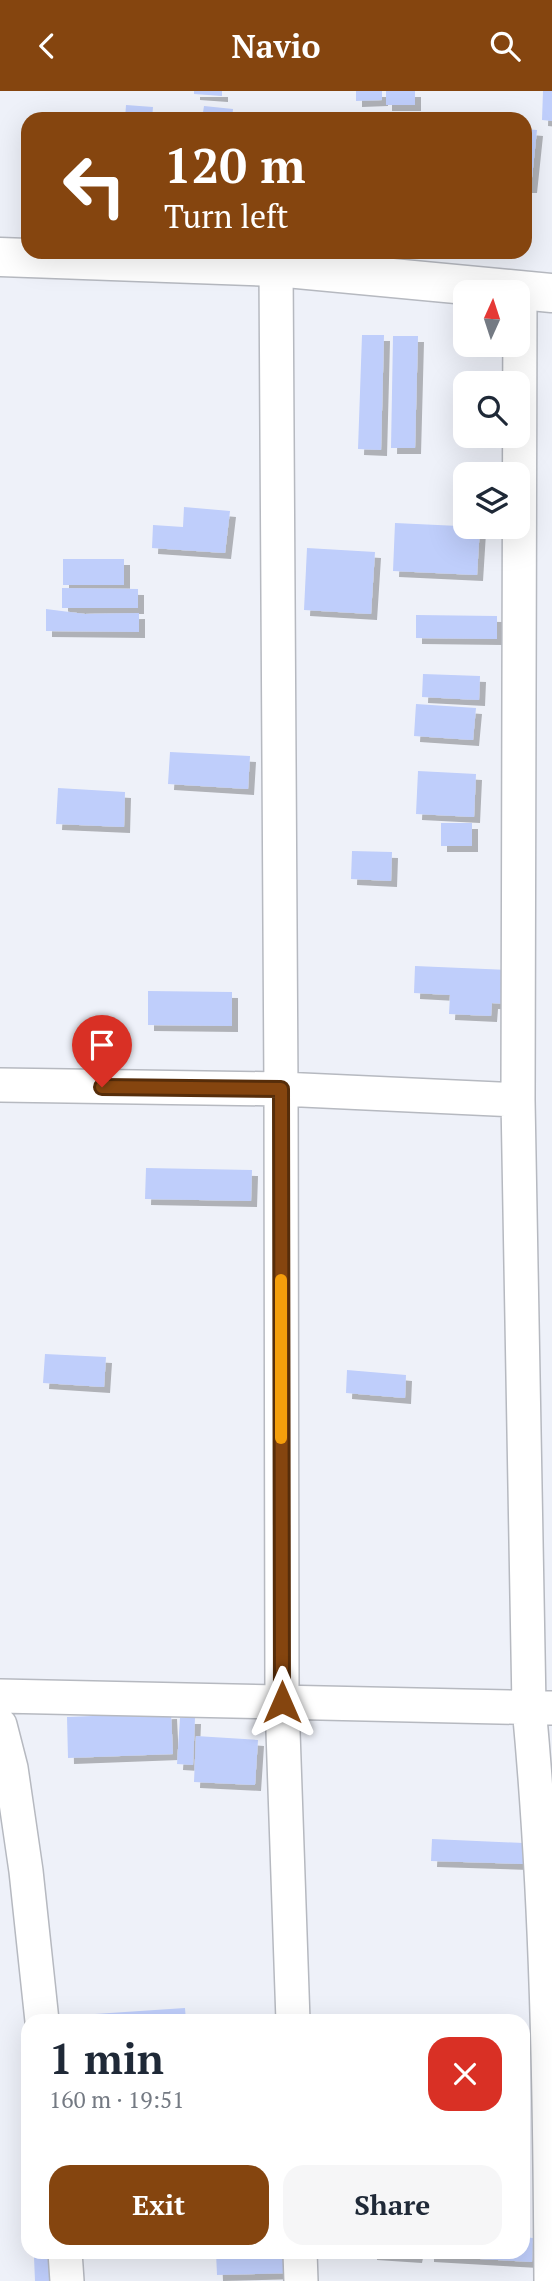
<!DOCTYPE html>
<meta charset="utf-8">
<style>
body{margin:0;font-family:"PT Serif",serif;background:#f6f6f7;color:#1f2937;height:100vh;display:flex;flex-direction:column;font-size:26px;white-space:nowrap}
*{box-sizing:border-box;margin:0}
p{font-size:23px;color:#747a83}
.icon{flex:none;width:38px;height:38px;fill:none;stroke:currentColor;stroke-width:2;stroke-linecap:round;stroke-linejoin:round}
.map{position:relative;flex:1;overflow:hidden}
.panel{position:absolute;left:21px;top:1923px;width:509px;height:245px;display:flex;flex-direction:column;background:#fff;border-radius:21px;box-shadow:0 7px 28px #0002}
.panel>*{flex:none}
.top-card{position:absolute;left:21px;top:21px;width:511px;height:147px;border-radius:21px;box-shadow:0 7px 28px #0002;background:#85450f;color:#fff;overflow:hidden}
.needle{width:46px;rotate:3deg}
.buttons{position:absolute;left:453px;top:189px;display:grid;gap:14px}
.buttons a{display:grid;place-items:center;width:77px;height:77px;border-radius:14px;background:#fff;box-shadow:0 7px 28px #0002;font-size:35px}
.pin{position:absolute;display:grid;place-items:center;width:60px;height:60px;color:#fff;margin:-72px -30px;border-radius:50% 50% 50% 0;rotate:-45deg;box-shadow:0 0 7px #0007}
.pin .icon{rotate:45deg}
.me{position:absolute;width:77px;margin:-38px;rotate:0deg;stroke-linejoin:round;filter:drop-shadow(0 0 5px #0008)}
.turn{display:flex;align-items:center;gap:24px;height:147px;padding:0 28px;font-size:32px}
.turn .icon{width:91px;height:91px;stroke-width:2.5}
.turn b{display:block;font-size:49px;line-height:60px}
.round{display:grid;place-items:center;flex:none;width:74px;height:74px;border-radius:21px;background:#f6f6f7}
.head{display:flex;align-items:center;justify-content:space-between;height:119px;padding:0 28px}
h1{font-size:42px;font-weight:700;line-height:52px}
.button{display:flex;gap:14px;margin-top:auto;padding:14px 28px}
.button a{flex:1;height:80px;border-radius:21px;background:#85450f;color:#fff;font-size:28px;font-weight:700;line-height:80px;text-align:center}
.button a+a{background:#f6f6f7;color:#1f2937}
header{display:flex;justify-content:space-between;align-items:center;height:91px;padding:0 28px;background:#85450f;color:#fff;font-size:32px;font-weight:700}
.map>svg:first-child{display:block}
.building{fill:#bfcefb;filter:url(#shadow)}
.lines{fill:none;stroke-linecap:round;stroke-linejoin:round}
.minor-casing{stroke:#b6b9c0;stroke-width:36}
.tertiary-casing{stroke:#b6b9c0;stroke-width:41}
.minor{stroke:#fff;stroke-width:33}
.tertiary{stroke:#fff;stroke-width:38}
.route-casing{stroke:#562d0a;stroke-width:18}
.route{stroke:#85450f;stroke-width:12}
.slow{stroke:#f59e0b;stroke-width:12}
</style>
<header><svg class="icon" aria-label="back" viewBox="0 0 24 24"><path d="M15 5l-7 7 7 7"/></svg>Navio<svg class="icon" aria-label="search" viewBox="0 0 24 24"><circle cx="10" cy="10" r="6"/><path d="M15 15l6 6"/></svg></header>
<div class="map">
<svg width="552" height="2190" viewBox="0 0 552 2190">
<defs>
<filter id="shadow"><feDropShadow dx="6" dy="6" stdDeviation="0" flood-color="#0004"/></filter>
</defs>
<rect width="100%" height="100%" fill="#eef1f9"/>
<!-- building -->
<path class="building" d="M 194,0 L 222,0 L 222,5 L 194,3 Z
M 356,0 L 382,0 L 382,9 L 356,10 Z
M 386,0 L 415,0 L 415,14 L 386,14 Z
M 543,0 L 552,0 L 552,30 L 542,29 Z
M 126,14 L 153,16 L 152,28 L 125,28 Z
M 204,15 L 233,18 L 232,28 L 202,28 Z
M 525,38 L 537,39 L 531,96 L 525,96 Z
M 362,244 L 384,244 L 381,359 L 358,358 Z
M 393,245 L 418,245 L 415,357 L 391,357 Z
M 184,416 L 230,420 L 225,462 L 152,457 L 153,434 L 183,436 Z
M 395,432 L 480,436 L 477,484 L 393,480 Z
M 307,457 L 375,461 L 371,523 L 304,519 Z
M 63,468 L 124,468 L 124,494 L 63,494 Z
M 62,497 L 138,498 L 138,517 L 62,517 Z
M 46,518 L 85,523 L 139,522 L 139,541 L 46,540 Z
M 416,524 L 497,525 L 497,548 L 416,547 Z
M 423,583 L 480,585 L 479,609 L 422,606 Z
M 416,613 L 476,617 L 473,649 L 414,645 Z
M 170,661 L 250,665 L 248,698 L 168,693 Z
M 418,680 L 476,683 L 474,726 L 416,723 Z
M 58,697 L 125,701 L 124,736 L 56,733 Z
M 441,732 L 472,732 L 472,755 L 441,755 Z
M 352,760 L 392,761 L 391,790 L 351,788 Z
M 415,875 L 509,879 L 508,913 L 492,912 L 491,925 L 449,923 L 450,904 L 414,902 Z
M 148,900 L 232,901 L 232,935 L 148,934 Z
M 146,1077 L 252,1079 L 251,1110 L 145,1108 Z
M 45,1263 L 106,1266 L 104,1296 L 43,1292 Z
M 347,1279 L 406,1284 L 405,1307 L 346,1302 Z
M 171,1622 L 173,1663 L 68,1667 L 67,1626 Z
M 180,1627 L 195,1627 L 193,1674 L 177,1673 Z
M 196,1645 L 258,1649 L 255,1694 L 194,1691 Z
M 432,1748 L 524,1752 L 523,1773 L 431,1770 Z
M 185,1917 L 186,1930 L 95,1930 L 95,1923 Z
M 523,2146 L 533,2147 L 532,2171 L 428,2165 L 428,2161 L 523,2161 Z
M 216,2161 L 291,2161 L 292,2182 L 217,2184 Z
M 371,2161 L 417,2161 L 416,2166 L 371,2163 Z
M 61,2165 L 62,2190 L 35,2190 L 34,2166 Z"/>
<g class="lines">
<defs>
<path id="minor" d="M 276,176 L 281,998 L 282,1611 L 293,1930
M 520,201 L 518,1009 L 529,1616 C 547,1807 550,1999 551,2190
M 0,994 L 281,998 L 518,1009
M 0,1605 L 550,1617
M 0,1634 L 11,1677 L 26,1780 L 42,1930
M 65,2161 L 67,2190
M 300,2161 L 301,2190"/>
<path id="tertiary" d="M 0,166 L 276,176 L 552,202"/>
</defs>
<!-- minor casing -->
<use href="#minor" class="minor-casing"/>
<!-- tertiary casing -->
<use href="#tertiary" class="tertiary-casing"/>
<!-- minor -->
<use href="#minor" class="minor"/>
<!-- tertiary -->
<use href="#tertiary" class="tertiary"/>
</g>
<g class="lines">
<defs>
<path id="route" d="M 102,996 L 281,998 L 282,1611"/>
</defs>
<!-- route casing -->
<use href="#route" class="route-casing"/>
<!-- route -->
<use href="#route" class="route"/>
<!-- slow -->
<path class="slow" d="M 281,1189 L 281,1347"/>
</g>
</svg>
<div class="buttons">
<a><svg class="needle" viewBox="-14 -14 28 28"><path d="M0-13l5 13h-10z" fill="#e53935"/><path d="M0 13l5-13h-10z" fill="#747a83"/></svg></a>
<a><svg class="icon" aria-label="search" viewBox="0 0 24 24"><circle cx="10" cy="10" r="6"/><path d="M15 15l6 6"/></svg></a>
<a><svg class="icon" aria-label="layers" viewBox="0 0 24 24"><path d="M12 4l9 5-9 5-9-5zM3 14l9 5 9-5"/></svg></a>
</div>
<div class="pin" style="left:102px;top:996px;background:#d93025"><svg class="icon" aria-label="arrive" viewBox="0 0 24 24"><path d="M6 21V4h12l-3 4 3 4H6"/></svg></div>
<svg class="me" style="left:282px;top:1611px" viewBox="-20 -20 40 40"><path d="M0-17L14 15 0 8-14 15z" fill="#85450f" stroke="#fff" stroke-width="4"/></svg>
<div class="top-card">
<div class="turn"><svg class="icon" aria-label="left" viewBox="0 0 24 24"><path d="M17 20v-9H6M10 6l-5 5 5 5"/></svg><div><b>120 m</b>Turn left</div></div>
</div>
<section class="panel">
<div class="head"><div><h1>1 min</h1><p>160 m · 19:51</p></div><a class="round" style="background:#d93025;color:#fff"><svg class="icon" aria-label="close" viewBox="0 0 24 24"><path d="M6 6l12 12M18 6L6 18"/></svg></a></div>
<div class="button"><a>Exit</a><a>Share</a></div>
</section>
</div>
